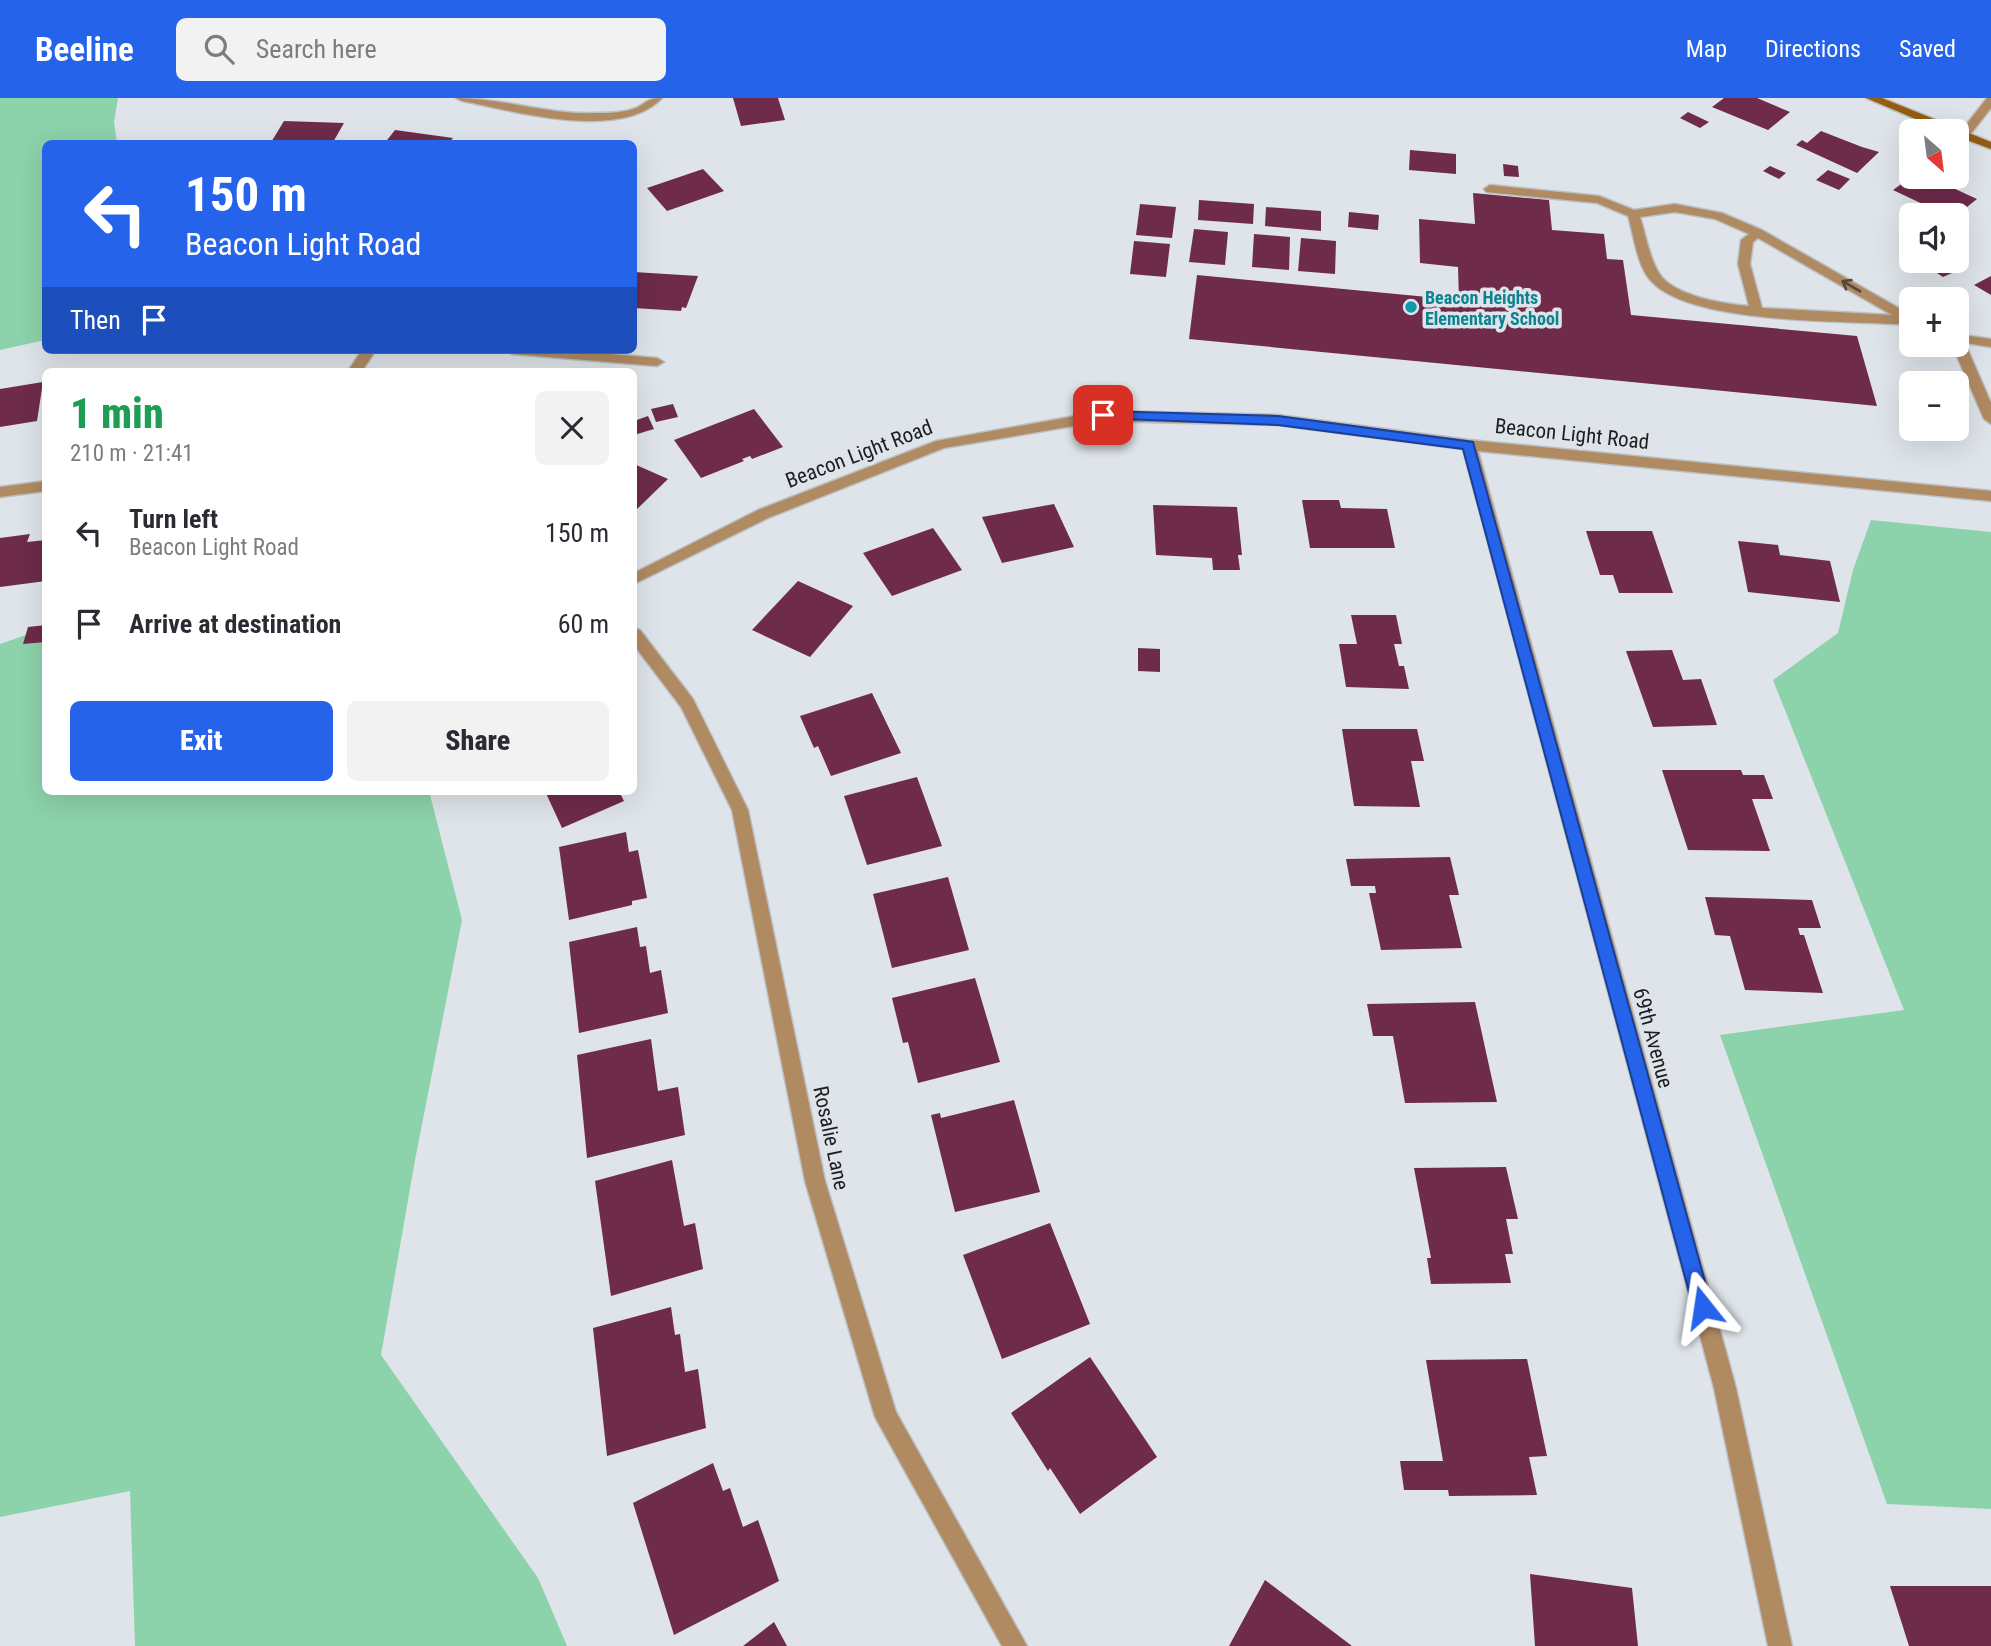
<!DOCTYPE html>
<meta charset="utf-8">
<style>
body{margin:0;font-family:"Roboto Condensed",sans-serif;background:#f2f2f3;color:#2b2b33;height:100vh;display:flex;flex-direction:column;font-size:26px;white-space:nowrap}
*{box-sizing:border-box;margin:0}
p{font-size:23px;color:#7c7c81}
.icon{flex:none;width:38px;height:38px;fill:none;stroke:currentColor;stroke-width:2;stroke-linecap:round;stroke-linejoin:round}
.map{position:relative;flex:1;overflow:hidden}
.drawer{position:absolute;left:42px;top:270px;width:595px;height:427px;display:flex;flex-direction:column;background:#fff;border-radius:10px;box-shadow:0 7px 28px #0002}
.drawer>*{flex:none}
.banner{position:absolute;left:42px;top:42px;width:595px;height:214px;border-radius:10px;box-shadow:0 7px 28px #0002;background:#2563eb;color:#fff;overflow:hidden}
.needle{width:46px;rotate:152deg}
.fabs{position:absolute;left:1899px;top:21px;display:grid;gap:14px}
.fabs a{display:grid;place-items:center;width:70px;height:70px;border-radius:10px;background:#fff;box-shadow:0 7px 28px #0002;font-size:35px}
.pin{position:absolute;display:grid;place-items:center;width:60px;height:60px;color:#fff;margin:-30px;border-radius:14px;box-shadow:0 4px 10px #0006}
.me{position:absolute;width:77px;margin:-38px;rotate:345deg;stroke-linejoin:round;filter:drop-shadow(0 0 5px #0008)}
.turn{display:flex;align-items:center;gap:24px;height:147px;padding:0 28px;font-size:32px}
.turn .icon{width:91px;height:91px;stroke-width:2.5}
.turn b{display:block;font-size:49px;line-height:60px}
.then{display:flex;align-items:center;height:66px;padding:0 28px;background:#0003;gap:14px;font-size:26px}
.round{display:grid;place-items:center;flex:none;width:74px;height:74px;border-radius:10px;background:#f2f2f3}
.headline{display:flex;align-items:center;justify-content:space-between;height:119px;padding:0 28px}
h1{font-size:42px;font-weight:800;line-height:52px;color:#1e9e55}
.button{display:flex;gap:14px;margin-top:auto;padding:14px 28px}
.button a{flex:1;height:80px;border-radius:10px;background:#2563eb;color:#fff;font-size:28px;font-weight:800;line-height:80px;text-align:center}
.button a+a{background:#f2f2f3;color:#2b2b33}
ul{padding:0;list-style:none}
li{display:flex;align-items:center;gap:21px;height:91px;padding:0 28px}
li div{flex:1}
li b{display:block;font-size:26px}
li em{font-style:normal}
header{display:flex;align-items:center;gap:42px;box-sizing:border-box;height:98px;padding:0 35px;background:#2563eb;color:#fff}
header strong{font-size:33px}
nav{display:flex;gap:38px;margin-inline-start:auto;font-size:24px}
.search{width:490px;height:63px;background:#f2f2f3;display:flex;align-items:center;gap:18px;box-sizing:border-box;padding:0 24px;border-radius:10px;color:#7c7c81;font-size:26px}
.map>svg:first-child{display:block}
.green{fill:#8cd2aa}
.building{fill:#6e2b4a}
.lines{fill:none;stroke-linecap:round;stroke-linejoin:round}
.lane-casing{stroke:#bbc0c5;stroke-width:3}
.street-casing{stroke:#bbc0c5;stroke-width:3}
.secondary-casing{stroke:#bbc0c5;stroke-width:3}
.lane{fill:#b08a61;fill-rule:evenodd}
.street{fill:#b08a61;fill-rule:evenodd}
.secondary{fill:#945d10;fill-rule:evenodd}
.oneway{stroke:#57493a}
.route{fill:#2563eb;stroke:#184099;stroke-width:2}
.culture-dot{fill:#0f9aa8;stroke:#dee4e9;stroke-width:2.5}
.labels{text-anchor:middle;dominant-baseline:central;stroke-width:7;stroke-linejoin:round;paint-order:stroke}
.far-culture-label{font-size:18px;font-weight:bold;fill:#0d838f;stroke:#dee4e9;text-anchor:start}
.street-label{font-size:21px;fill:#1c1e20;stroke:#dee4e9}
</style>
<header>
<strong>Beeline</strong>
<div class="search"><svg class="icon" aria-label="search" viewBox="0 0 24 24"><circle cx="10" cy="10" r="6"/><path d="M15 15l6 6"/></svg>Search here</div>
<nav><a>Map</a><a>Directions</a><a>Saved</a></nav>
</header>
<div class="map">
<svg width="1991" height="1548" viewBox="0 0 1991 1548">
<rect width="100%" height="100%" fill="#dee4e9"/>
<!-- green -->
<path class="green" d="M 0,0 L 118,0 L 114,24 L 117,45 L 46,46 L 45,242 L 0,252 Z
M 1871,422 L 1991,434 L 1991,1411 L 1887,1406 L 1720,937 L 1904,912 L 1773,582 L 1838,535 L 1853,472 Z
M 29,536 L 45,537 L 46,693 L 429,693 L 462,822 L 415,1062 L 381,1257 L 538,1480 L 567,1548 L 135,1548 L 130,1393 L 0,1419 L 0,546 Z"/>
<!-- building -->
<path class="building" d="M 733,0 L 778,0 L 785,22 L 741,28 Z
M 1724,0 L 1757,0 L 1790,14 L 1768,32 L 1712,9 Z
M 1688,14 L 1709,24 L 1700,30 L 1680,20 Z
M 284,23 L 344,25 L 332,46 L 270,46 Z
M 395,32 L 453,40 L 448,46 L 384,46 Z
M 1821,33 L 1862,49 L 1879,54 L 1857,75 L 1796,47 L 1802,42 L 1807,45 Z
M 1410,52 L 1456,56 L 1456,76 L 1409,72 Z
M 1503,66 L 1518,68 L 1519,79 L 1504,78 Z
M 1770,68 L 1786,75 L 1779,81 L 1763,73 Z
M 703,71 L 724,93 L 667,113 L 647,90 Z
M 1828,72 L 1850,81 L 1839,92 L 1816,82 Z
M 1911,79 L 1929,79 L 1977,101 L 1957,117 L 1928,117 L 1924,116 L 1931,110 L 1893,92 Z
M 1473,95 L 1549,102 L 1552,132 L 1604,136 L 1607,161 L 1623,162 L 1631,217 L 1857,238 L 1877,308 L 1189,241 L 1197,177 L 1459,202 L 1458,169 L 1420,165 L 1419,121 L 1475,126 Z
M 1199,102 L 1254,106 L 1253,126 L 1198,122 Z
M 1140,106 L 1176,109 L 1172,140 L 1136,137 Z
M 1266,109 L 1321,113 L 1321,133 L 1265,128 Z
M 1349,114 L 1379,117 L 1378,132 L 1348,129 Z
M 1194,131 L 1228,134 L 1225,167 L 1189,164 Z
M 1254,136 L 1290,139 L 1289,172 L 1252,169 Z
M 1301,140 L 1336,143 L 1335,176 L 1298,173 Z
M 1134,143 L 1170,146 L 1166,179 L 1130,176 Z
M 1937,165 L 1952,175 L 1943,179 L 1928,169 Z
M 634,174 L 698,178 L 686,210 L 682,209 L 681,213 L 634,210 Z
M 1991,178 L 1991,197 L 1974,187 Z
M 43,284 L 37,323 L 0,329 L 0,291 Z
M 673,306 L 678,319 L 656,324 L 651,311 Z
M 754,311 L 783,349 L 752,361 L 750,358 L 742,361 L 744,363 L 701,380 L 674,342 Z
M 648,318 L 654,331 L 634,337 L 634,323 Z
M 634,366 L 668,381 L 634,414 Z
M 1302,402 L 1339,402 L 1341,410 L 1387,411 L 1395,450 L 1310,450 Z
M 1054,406 L 1074,449 L 1002,465 L 982,419 Z
M 1153,407 L 1237,409 L 1242,457 L 1238,457 L 1240,472 L 1213,472 L 1212,460 L 1156,457 Z
M 933,430 L 962,472 L 892,498 L 863,455 Z
M 1586,433 L 1652,433 L 1673,495 L 1619,495 L 1613,477 L 1600,477 Z
M 30,436 L 27,444 L 46,442 L 46,483 L 0,489 L 0,440 Z
M 1738,443 L 1778,447 L 1780,457 L 1830,463 L 1840,504 L 1748,494 Z
M 798,483 L 853,508 L 810,559 L 752,532 Z
M 1351,517 L 1396,517 L 1402,546 L 1394,546 L 1399,568 L 1404,568 L 1409,591 L 1346,589 L 1339,546 L 1357,546 Z
M 46,527 L 46,544 L 23,546 L 28,529 Z
M 1138,550 L 1160,551 L 1160,574 L 1138,573 Z
M 1672,552 L 1683,582 L 1701,581 L 1717,627 L 1653,629 L 1626,553 Z
M 872,595 L 901,655 L 831,678 L 818,648 L 814,650 L 800,618 Z
M 1342,631 L 1417,631 L 1424,663 L 1411,663 L 1420,709 L 1354,708 Z
M 1662,672 L 1741,672 L 1743,677 L 1764,677 L 1773,701 L 1752,701 L 1770,753 L 1688,752 Z
M 917,679 L 942,748 L 867,767 L 844,698 Z
M 545,693 L 619,693 L 624,703 L 562,730 Z
M 626,734 L 629,754 L 638,752 L 647,800 L 632,803 L 632,807 L 569,822 L 559,749 Z
M 1450,759 L 1459,797 L 1449,797 L 1462,850 L 1381,852 L 1369,795 L 1376,795 L 1375,788 L 1351,788 L 1346,761 Z
M 948,779 L 969,852 L 892,870 L 873,796 Z
M 1705,799 L 1812,802 L 1821,830 L 1798,830 L 1800,837 L 1804,837 L 1823,895 L 1745,892 L 1730,838 L 1715,837 Z
M 637,829 L 640,849 L 646,848 L 650,875 L 661,872 L 668,915 L 579,935 L 569,844 Z
M 975,880 L 1000,964 L 918,985 L 908,944 L 903,945 L 892,900 Z
M 1475,904 L 1497,1004 L 1405,1005 L 1393,938 L 1373,938 L 1367,906 Z
M 651,941 L 658,993 L 678,989 L 685,1037 L 587,1060 L 577,957 Z
M 1014,1002 L 1040,1094 L 955,1114 L 931,1017 L 940,1015 L 941,1020 Z
M 672,1062 L 684,1128 L 695,1125 L 703,1171 L 611,1198 L 595,1083 Z
M 1506,1069 L 1518,1121 L 1506,1121 L 1513,1156 L 1505,1156 L 1511,1185 L 1431,1186 L 1427,1160 L 1431,1160 L 1414,1070 Z
M 1050,1125 L 1090,1226 L 1002,1261 L 963,1157 Z
M 671,1209 L 675,1237 L 680,1236 L 685,1274 L 698,1271 L 706,1330 L 607,1358 L 593,1230 Z
M 1090,1259 L 1157,1359 L 1080,1416 L 1050,1370 L 1048,1373 L 1011,1315 Z
M 1527,1261 L 1547,1358 L 1529,1359 L 1537,1397 L 1449,1398 L 1448,1392 L 1404,1392 L 1400,1363 L 1443,1363 L 1426,1262 Z
M 713,1365 L 723,1393 L 730,1390 L 743,1429 L 758,1422 L 779,1483 L 674,1537 L 633,1405 Z
M 1530,1476 L 1632,1490 L 1638,1548 L 1535,1548 Z
M 1265,1482 L 1352,1548 L 1229,1548 Z
M 1890,1488 L 1991,1488 L 1991,1548 L 1909,1548 Z
M 774,1524 L 787,1548 L 743,1548 Z"/>
<g class="lines">
<defs>
<path id="lane" d="M 1490,87 L 1599,98 L 1634,112 L 1675,106 L 1722,115 L 1762,132 L 1911,217 L 1911,227 C 1850,222 1692,228 1651,183 C 1637,168 1634,138 1628,118 L 1597,105 L 1486,94 L 1484,91 ZM 1675,114 L 1715,121 L 1749,136 L 1741,142 L 1738,166 L 1749,208 C 1724,206 1673,198 1659,175 C 1649,159 1646,137 1640,119 ZM 1758,140 L 1892,217 L 1762,210 L 1750,166 L 1753,144 Z
M 1956,236 L 1991,241 L 1991,249 L 1965,245 L 1991,305 L 1991,326 L 1984,321 L 1952,247 L 1956,247 Z"/>
<path id="street" d="M 456,0 C 503,0 548,17 595,15 C 609,15 625,15 638,9 C 648,3 650,0 662,0 C 621,44 514,13 462,3 Z
M 1987,0 L 1991,0 L 1991,10 L 1969,38 L 1961,38 L 1959,36 Z
M 362,252 L 376,252 L 362,273 L 348,273 Z
M 505,252 L 564,252 L 657,260 L 664,264 L 657,268 L 512,256 Z
M 1103,313 L 1278,317 L 1469,342 L 1991,393 L 1991,403 L 1478,353 L 1736,1290 L 1792,1548 L 1768,1548 L 1714,1290 L 1463,351 L 1278,327 L 1103,323 L 944,350 L 768,420 L 634,486 L 634,475 L 758,412 L 936,343 Z
M 46,383 L 46,393 L 0,399 L 0,389 Z
M 634,530 L 640,532 L 693,601 L 748,712 L 825,1083 L 896,1314 L 1027,1548 L 1002,1548 L 875,1319 L 805,1083 L 732,712 L 681,609 L 634,547 Z"/>
<path id="secondary" d="M 1866,0 L 1882,0 L 1991,44 L 1991,51 L 1956,38 L 1956,33 L 1944,33 Z"/>
</defs>
<!-- lane casing -->
<use href="#lane" class="lane-casing"/>
<!-- street casing -->
<use href="#street" class="street-casing"/>
<!-- secondary casing -->
<use href="#secondary" class="secondary-casing"/>
<!-- lane -->
<use href="#lane" class="lane"/>
<!-- street -->
<use href="#street" class="street"/>
<!-- secondary -->
<use href="#secondary" class="secondary"/>
</g>
<!-- one-way arrows -->
<defs><path id="oneway-shaft" d="M-6 0H5M1.5-3L5.5 0L1.5 3" fill="none" stroke-width="1.6" stroke-linecap="round" stroke-linejoin="round" transform="scale(1.75)"/></defs>
<use class="oneway" href="#oneway-shaft" transform="translate(1851 188) rotate(-150)"/>
<!-- route -->
<path class="route" d="M 1103,313 L 1278,318 L 1473,344 L 1712,1209 L 1710,1216 L 1703,1219 L 1696,1216 L 1693,1209 L 1463,351 L 1278,327 L 1098,320 L 1096,317 Z"/>
<!-- markers -->
<circle class="culture-dot" cx="1411" cy="209" r="7"/>
<g class="labels">
<!-- far-culture labels -->
<g class="far-culture-label">
<text x="1425" y="199">Beacon Heights<tspan x="1425" dy="21">Elementary School</tspan></text>
</g>
<!-- street labels -->
<g class="street-label">
<text transform="translate(1572 336) rotate(6)">Beacon Light Road</text>
<text transform="translate(859 356) rotate(-21)">Beacon Light Road</text>
<text transform="translate(1653 940) rotate(75)">69th Avenue</text>
<text transform="translate(831 1040) rotate(78)">Rosalie Lane</text>
</g>
</g>
</svg>
<div class="fabs">
<a><svg class="needle" viewBox="-14 -14 28 28"><path d="M0-13l5 13h-10z" fill="#e53935"/><path d="M0 13l5-13h-10z" fill="#7c7c81"/></svg></a>
<a><svg class="icon" aria-label="sound" viewBox="0 0 24 24"><path d="M4 9h4l5-4v14l-5-4H4zM17 9q2 3 0 6"/></svg></a>
<a>+</a>
<a>−</a>
</div>
<div class="pin" style="left:1103px;top:317px;background:#d93025"><svg class="icon" aria-label="arrive" viewBox="0 0 24 24"><path d="M6 21V4h12l-3 4 3 4H6"/></svg></div>
<svg class="me" style="left:1703px;top:1209px" viewBox="-20 -20 40 40"><path d="M0-17L14 15 0 8-14 15z" fill="#2563eb" stroke="#fff" stroke-width="4"/></svg>
<div class="banner">
<div class="turn"><svg class="icon" aria-label="left" viewBox="0 0 24 24"><path d="M17 20v-9H6M10 6l-5 5 5 5"/></svg><div><b>150 m</b>Beacon Light Road</div></div>
<div class="then">Then<svg class="icon" aria-label="arrive" viewBox="0 0 24 24"><path d="M6 21V4h12l-3 4 3 4H6"/></svg></div>
</div>
<section class="drawer">
<div class="headline"><div><h1>1 min</h1><p>210 m · 21:41</p></div><a class="round"><svg class="icon" aria-label="close" viewBox="0 0 24 24"><path d="M6 6l12 12M18 6L6 18"/></svg></a></div>
<ul>
<li><svg class="icon" aria-label="left" viewBox="0 0 24 24"><path d="M17 20v-9H6M10 6l-5 5 5 5"/></svg><div><b>Turn left</b><p>Beacon Light Road</p></div><em>150 m</em></li>
<li><svg class="icon" aria-label="arrive" viewBox="0 0 24 24"><path d="M6 21V4h12l-3 4 3 4H6"/></svg><div><b>Arrive at destination</b></div><em>60 m</em></li>
</ul>
<div class="button"><a>Exit</a><a>Share</a></div>
</section>
</div>
